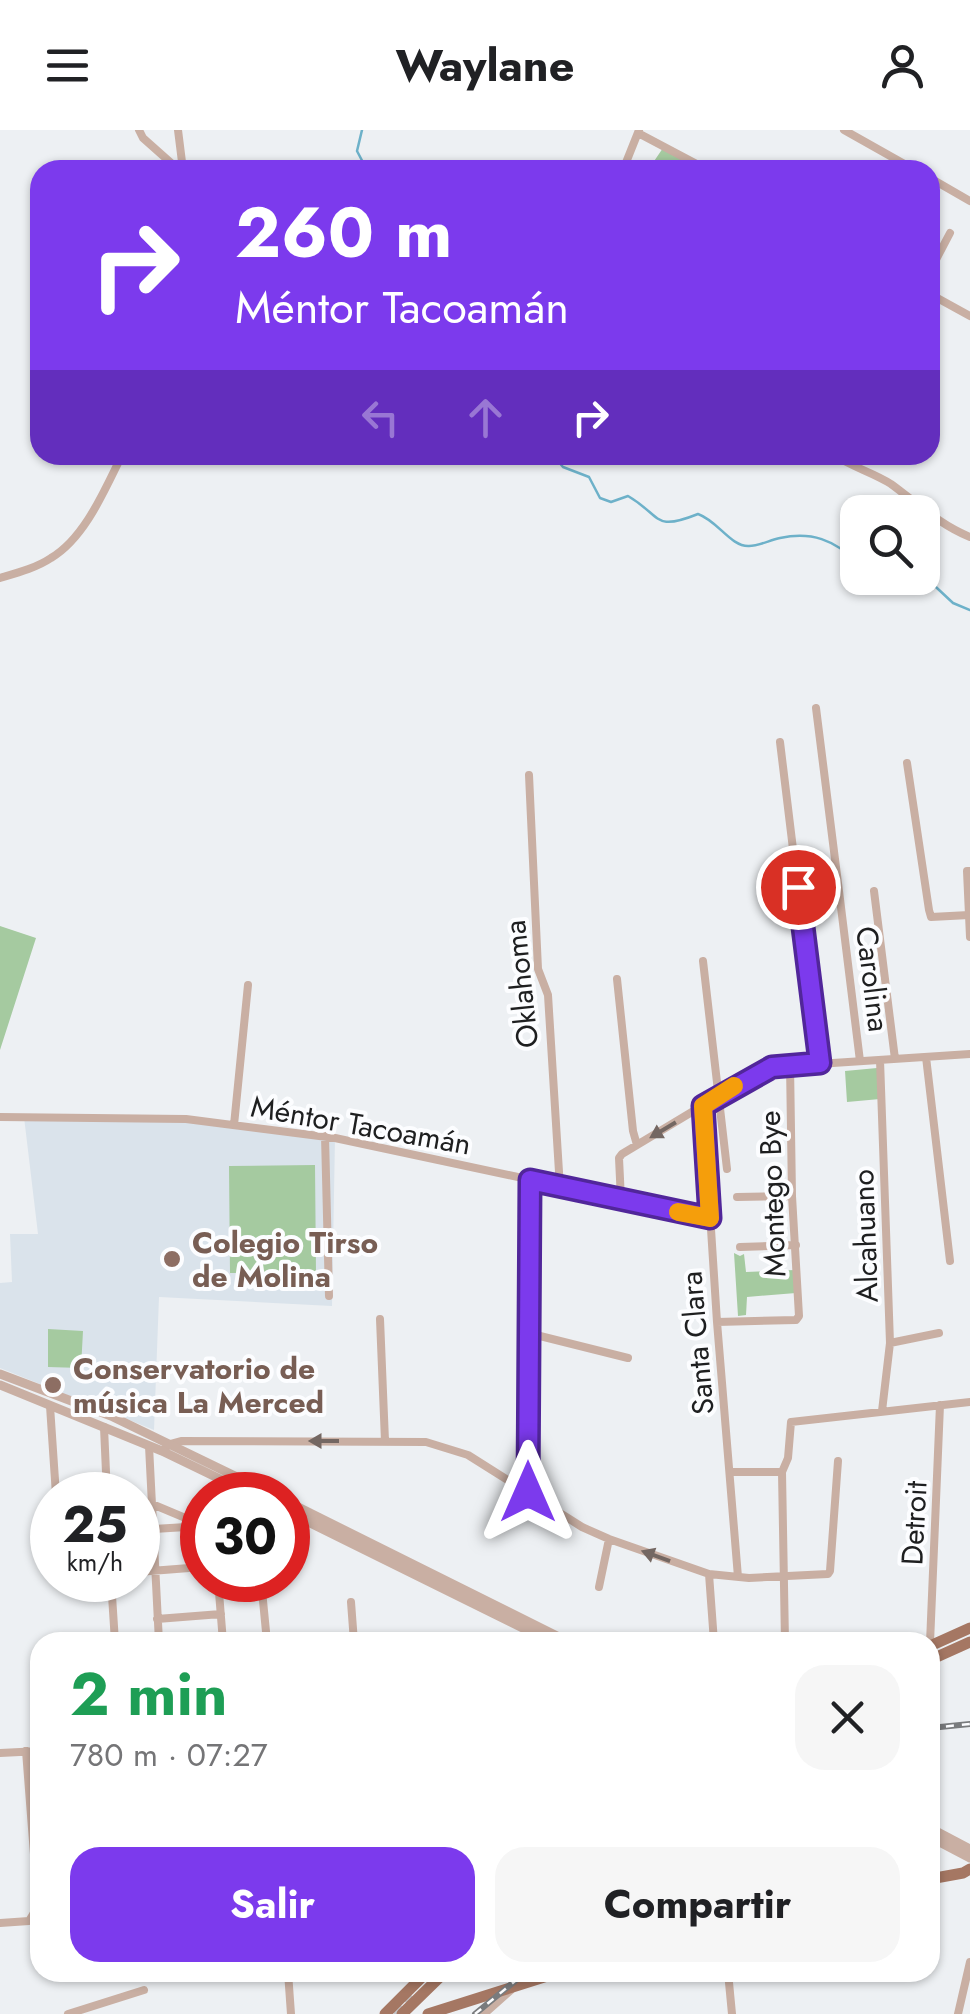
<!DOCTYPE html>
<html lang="es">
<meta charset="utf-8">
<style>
body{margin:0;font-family:Jost,sans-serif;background:#f6f6f6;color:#202124;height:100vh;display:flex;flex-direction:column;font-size:38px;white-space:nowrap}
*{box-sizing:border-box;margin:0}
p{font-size:32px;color:#757577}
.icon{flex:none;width:55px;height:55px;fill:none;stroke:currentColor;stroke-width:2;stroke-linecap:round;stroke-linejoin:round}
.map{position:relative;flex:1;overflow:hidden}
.sheet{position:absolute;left:30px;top:1502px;width:910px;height:350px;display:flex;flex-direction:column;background:#fff;border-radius:30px;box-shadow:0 2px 8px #0004}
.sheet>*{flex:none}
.banner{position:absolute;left:30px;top:30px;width:910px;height:305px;border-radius:30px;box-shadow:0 2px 8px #0004;background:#7c3aed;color:#fff;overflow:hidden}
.buttons{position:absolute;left:840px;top:365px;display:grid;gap:20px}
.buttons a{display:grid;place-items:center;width:100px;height:100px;border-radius:20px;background:#fff;box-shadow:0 2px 8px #0004;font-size:50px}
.speed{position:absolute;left:30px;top:1342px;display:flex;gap:20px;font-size:50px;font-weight:700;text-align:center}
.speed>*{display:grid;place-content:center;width:130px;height:130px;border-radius:50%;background:#fff;box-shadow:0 2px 8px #0004;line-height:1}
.speed small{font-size:25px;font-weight:400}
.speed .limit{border:15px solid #d22;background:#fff;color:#111}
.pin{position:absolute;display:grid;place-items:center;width:85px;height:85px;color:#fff;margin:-42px;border:5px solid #fff;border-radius:50%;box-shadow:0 2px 10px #0007}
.me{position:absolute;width:110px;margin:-55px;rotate:0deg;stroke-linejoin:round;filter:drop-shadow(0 0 8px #0008)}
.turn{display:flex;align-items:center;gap:35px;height:210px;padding:0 40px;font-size:45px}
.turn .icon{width:130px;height:130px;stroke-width:2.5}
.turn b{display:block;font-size:70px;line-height:85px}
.lanes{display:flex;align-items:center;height:95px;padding:0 40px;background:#0003;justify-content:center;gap:50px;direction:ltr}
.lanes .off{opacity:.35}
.round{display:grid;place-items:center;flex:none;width:105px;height:105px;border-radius:30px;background:#f6f6f6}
.overview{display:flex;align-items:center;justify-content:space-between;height:170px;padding:0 40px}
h1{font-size:60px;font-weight:700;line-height:75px;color:#1e9e55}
.primary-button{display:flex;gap:20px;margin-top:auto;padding:20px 40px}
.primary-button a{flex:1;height:115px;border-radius:30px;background:#7c3aed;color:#fff;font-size:40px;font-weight:700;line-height:115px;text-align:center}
.primary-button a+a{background:#f6f6f6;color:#202124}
header{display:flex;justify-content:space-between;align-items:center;height:130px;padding:0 40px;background:#fff;font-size:45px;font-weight:700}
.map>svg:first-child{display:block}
.built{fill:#dae3eb}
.green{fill:#a5caa0}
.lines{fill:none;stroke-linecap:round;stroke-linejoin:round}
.stream{stroke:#6db1c9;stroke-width:2.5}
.primary-tunnel{stroke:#c4c6c9;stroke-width:11;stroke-dasharray:11 5.5;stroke-linecap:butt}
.minor{stroke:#c9afa3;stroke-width:8}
.tertiary{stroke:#c9afa3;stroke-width:9}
.primary{stroke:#a57763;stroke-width:11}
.rail-casing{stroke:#797b7d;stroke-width:6}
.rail{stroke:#fcfdff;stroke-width:2.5;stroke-dasharray:8;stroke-linecap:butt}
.oneway{fill:#746762}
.route-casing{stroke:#51269a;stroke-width:25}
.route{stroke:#7c3aed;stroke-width:18}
.slow{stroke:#f59e0b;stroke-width:18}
.education-dot{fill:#8d6e63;stroke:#fcfdff;stroke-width:4}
.labels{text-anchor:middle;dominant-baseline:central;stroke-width:8;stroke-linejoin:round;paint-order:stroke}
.street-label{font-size:30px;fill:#1e1f20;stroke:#fcfdff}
.education-label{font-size:30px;font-weight:bold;fill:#785e54;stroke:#fcfdff;text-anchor:start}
</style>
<header><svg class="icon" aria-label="menu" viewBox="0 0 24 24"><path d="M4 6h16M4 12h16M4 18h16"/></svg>Waylane<svg class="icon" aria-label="person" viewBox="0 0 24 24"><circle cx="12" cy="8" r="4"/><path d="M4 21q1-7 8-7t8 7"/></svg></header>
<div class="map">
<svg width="970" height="1884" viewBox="0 0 970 1884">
<rect width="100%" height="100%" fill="#edf0f3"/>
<!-- built -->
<path class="built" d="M 24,987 L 186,989 L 335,1008 L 332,1176 L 159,1167 L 154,1300 L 0,1238 L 0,1153 L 12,1152 L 10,1104 L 38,1104 Z"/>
<!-- green -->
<path class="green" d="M 663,18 L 686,31 L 681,40 L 648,40 Z
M 0,796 L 36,808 L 0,920 Z
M 877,938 L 880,969 L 847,972 L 845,941 Z
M 315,1035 L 316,1143 L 230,1143 L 229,1036 Z
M 734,1123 L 740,1126 L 744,1124 L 746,1142 L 795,1140 L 796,1163 L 747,1167 L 746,1185 L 738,1186 Z
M 48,1199 L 83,1201 L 81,1238 L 48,1237 Z"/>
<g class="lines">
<!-- stream -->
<path class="stream" d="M 362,0 L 357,21 L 367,40
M 553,325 L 563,337 L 589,347 L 600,368 L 611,372 L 628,366 C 662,386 653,402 698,384 C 718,391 731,417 749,416 C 759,416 770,410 780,408 C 812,401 833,410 858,432
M 922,444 L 953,473 L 970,480"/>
<!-- primary-tunnel -->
<path class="primary-tunnel" d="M 394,1884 L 412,1866"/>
<!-- minor -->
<path class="minor" d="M 139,0 L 143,8 L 179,40
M 178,0 L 183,40
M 844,0 L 915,40
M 638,3 L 708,40
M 623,40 L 639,0
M 930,48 L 970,71
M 930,141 L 950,103
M 930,164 L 970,186
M 834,325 C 852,337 874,343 891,354 C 917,373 940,395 970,407
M 0,448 C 17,443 36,438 51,428 C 85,408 105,359 122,325
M 816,578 L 838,753
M 780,612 L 819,933
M 907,633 L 929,780 L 931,787 L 969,785
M 529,645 L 538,839 L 548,865 L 560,1058
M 970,741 L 967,741 L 970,807
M 798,757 L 838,753 L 860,931
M 874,761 L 895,929
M 703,831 L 727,1039
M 617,849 L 633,1001 L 637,1015
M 926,927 L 950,1131
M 880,930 L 890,1213 L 882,1281
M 703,975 L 717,1192 L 738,1447
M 0,987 L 186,989 L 335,1008 L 710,1088
M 234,995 L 248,855
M 325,1006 L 329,1166
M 737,1067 L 792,1066
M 621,1070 L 619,1028 L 622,1024 L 750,947 L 772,937 L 970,924
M 740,1117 L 796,1115
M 380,1189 L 385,1311
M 717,1192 L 796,1190 L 799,1186 L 792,1066 L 790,934
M 528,1203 L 628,1228
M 890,1213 L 939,1203
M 50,1276 L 56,1365
M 104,1297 L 107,1365
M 149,1316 L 159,1512
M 162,1321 L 170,1314 L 181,1311 L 426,1312 L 468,1325 L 582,1397 L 609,1409 L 709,1444 L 749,1448 L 828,1444 L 830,1441 L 838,1331
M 732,1342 L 782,1342
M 527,1362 L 530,1051
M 152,1374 L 202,1395
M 154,1399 L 202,1396
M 138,1442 L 202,1437
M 709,1444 L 714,1512
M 111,1450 L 115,1512
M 218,1450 L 223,1512
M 261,1450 L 267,1512
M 599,1457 L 609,1409
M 351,1472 L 354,1512
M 157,1489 L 221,1484
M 785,1512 L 782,1342 L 788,1328 L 791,1292 L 970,1272
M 930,1513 L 940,1275
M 0,1623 L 40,1621
M 0,1793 L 29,1791 L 38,1776 L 26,1621
M 288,1842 L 291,1884
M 728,1842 L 732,1884
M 68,1884 L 144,1860
M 484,1884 L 511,1860
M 958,1884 L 970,1832"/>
<!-- tertiary -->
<path class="tertiary" d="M 0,1244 L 111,1286 L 274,1365
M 0,1255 L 162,1321 L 253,1365
M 288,1372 L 569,1512
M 288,1382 L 551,1512
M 930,1698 L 970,1719
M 930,1707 L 970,1728"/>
<!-- primary -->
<path class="primary" d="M 930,1516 L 970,1498
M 930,1530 L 970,1512
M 930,1749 L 963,1743 L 970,1739
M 385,1884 L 427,1842
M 402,1884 L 445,1842
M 428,1884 L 560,1842"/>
<defs>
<path id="rail" d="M 930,1598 L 970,1594
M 475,1884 L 526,1842"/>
</defs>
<!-- rail casing -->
<use href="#rail" class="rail-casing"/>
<!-- rail -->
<use href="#rail" class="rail"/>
</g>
<!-- one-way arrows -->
<defs><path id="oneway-solid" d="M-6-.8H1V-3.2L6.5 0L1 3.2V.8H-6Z" transform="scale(2.5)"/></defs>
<g class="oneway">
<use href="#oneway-solid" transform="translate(663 1000) rotate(149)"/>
<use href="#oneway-solid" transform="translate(324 1311) rotate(-180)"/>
<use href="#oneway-solid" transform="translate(656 1426) rotate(-160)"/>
</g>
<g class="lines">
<defs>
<path id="route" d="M 528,1362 L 530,1050 L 710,1088 L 703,976 L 772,937 L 820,933 L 798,757"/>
</defs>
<!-- route casing -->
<use href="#route" class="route-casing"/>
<!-- route -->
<use href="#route" class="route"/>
<!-- slow -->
<path class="slow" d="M 678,1082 L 710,1088 L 703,976 L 734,956"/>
</g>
<!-- markers -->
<g class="education-dot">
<circle cx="172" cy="1129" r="10"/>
<circle cx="53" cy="1255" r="10"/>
</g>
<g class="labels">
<!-- street labels -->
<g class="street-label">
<text transform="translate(873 849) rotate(83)">Carolina</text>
<text transform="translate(521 854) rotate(-96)">Oklahoma</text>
<text transform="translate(361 995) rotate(10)">Méntor Tacoamán</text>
<text transform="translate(772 1064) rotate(-92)">Montego Bye</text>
<text transform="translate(865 1106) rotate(-92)">Alcahuano</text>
<text transform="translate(697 1213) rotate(-95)">Santa Clara</text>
<text transform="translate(914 1393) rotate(-87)">Detroit</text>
</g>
<!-- education labels -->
<g class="education-label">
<text x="192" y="1112">Colegio Tirso<tspan x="192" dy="34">de Molina</tspan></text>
<text x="73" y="1238">Conservatorio de<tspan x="73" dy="34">música La Merced</tspan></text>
</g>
</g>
</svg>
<div class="buttons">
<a><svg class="icon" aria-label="search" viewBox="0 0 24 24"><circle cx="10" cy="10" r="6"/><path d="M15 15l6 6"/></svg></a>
</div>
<div class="speed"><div>25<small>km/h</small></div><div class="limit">30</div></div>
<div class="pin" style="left:798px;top:757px;background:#d93025"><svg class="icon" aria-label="arrive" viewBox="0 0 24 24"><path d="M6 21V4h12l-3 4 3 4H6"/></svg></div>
<svg class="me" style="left:528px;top:1362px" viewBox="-20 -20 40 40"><path d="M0-17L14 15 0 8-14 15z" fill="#7c3aed" stroke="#fff" stroke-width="4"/></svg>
<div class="banner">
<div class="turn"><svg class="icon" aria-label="right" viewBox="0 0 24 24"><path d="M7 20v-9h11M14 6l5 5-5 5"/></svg><div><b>260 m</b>Méntor Tacoamán</div></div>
<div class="lanes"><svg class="icon off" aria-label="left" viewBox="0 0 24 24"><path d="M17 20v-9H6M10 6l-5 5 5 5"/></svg><svg class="icon off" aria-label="ahead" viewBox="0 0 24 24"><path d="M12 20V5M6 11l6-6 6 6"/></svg><svg class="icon" aria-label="right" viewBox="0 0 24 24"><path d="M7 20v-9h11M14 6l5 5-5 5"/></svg></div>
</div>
<section class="sheet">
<div class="overview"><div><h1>2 min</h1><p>780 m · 07:27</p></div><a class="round"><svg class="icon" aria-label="close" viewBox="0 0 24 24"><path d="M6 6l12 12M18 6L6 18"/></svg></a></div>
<div class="primary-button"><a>Salir</a><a>Compartir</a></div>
</section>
</div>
